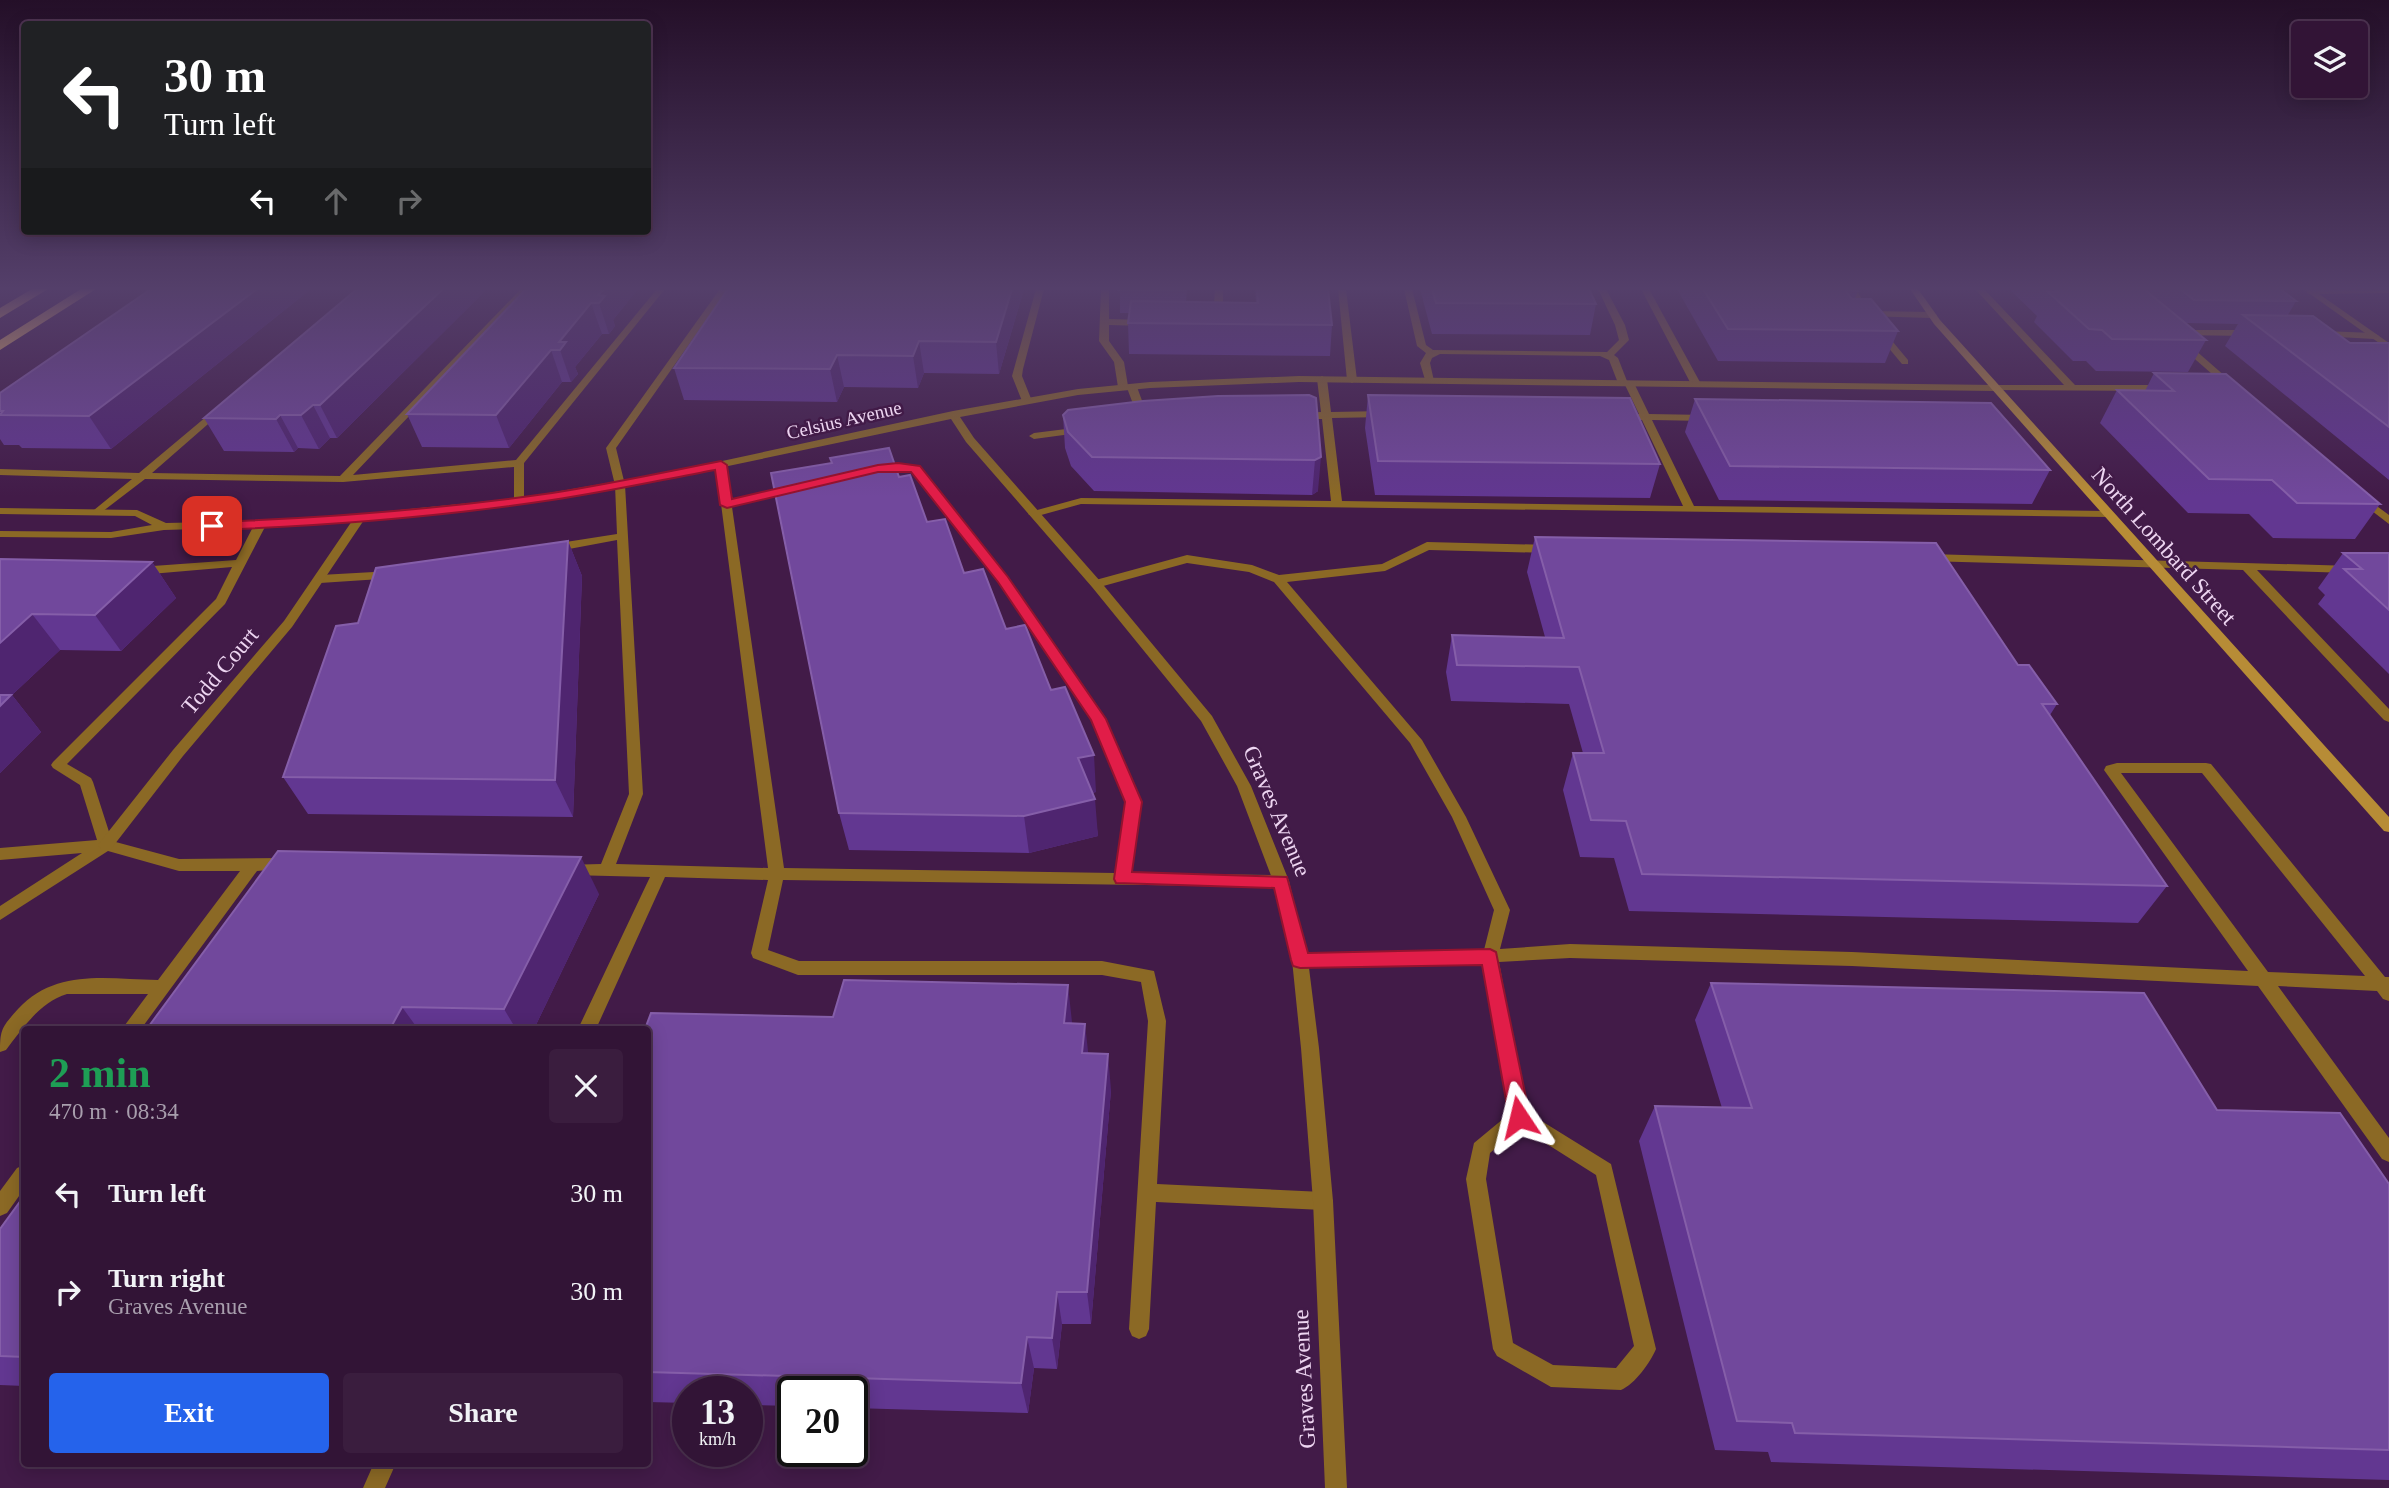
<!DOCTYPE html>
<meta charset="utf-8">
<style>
body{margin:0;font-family:"Times New Roman",serif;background:#3a1d3e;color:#f1f3f6;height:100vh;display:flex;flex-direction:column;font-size:26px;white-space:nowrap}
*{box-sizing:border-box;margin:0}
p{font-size:23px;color:#a89ead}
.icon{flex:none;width:38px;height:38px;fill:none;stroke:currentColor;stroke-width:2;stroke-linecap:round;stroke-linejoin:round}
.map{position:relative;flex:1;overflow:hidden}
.panel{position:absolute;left:21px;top:1026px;width:630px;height:441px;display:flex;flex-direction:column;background:#321436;border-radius:7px;box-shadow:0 4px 18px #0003,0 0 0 2px #4d3351}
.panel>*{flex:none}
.guide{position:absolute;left:21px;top:21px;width:630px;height:214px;border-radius:7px;box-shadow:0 4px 18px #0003,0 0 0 2px #4d3351;background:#202124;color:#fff;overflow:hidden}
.buttons{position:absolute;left:2291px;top:21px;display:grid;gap:14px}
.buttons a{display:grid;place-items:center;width:77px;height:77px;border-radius:7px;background:#321436;box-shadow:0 4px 18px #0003,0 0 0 2px #4d3351;font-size:35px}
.speed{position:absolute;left:672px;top:1376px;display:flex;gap:14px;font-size:35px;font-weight:700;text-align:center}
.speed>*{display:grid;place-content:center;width:91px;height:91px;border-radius:50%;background:#321436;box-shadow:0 4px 18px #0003,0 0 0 2px #4d3351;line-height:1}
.speed small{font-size:18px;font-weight:400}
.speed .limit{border:4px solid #111;border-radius:10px;background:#fff;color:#111}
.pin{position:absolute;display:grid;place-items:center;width:60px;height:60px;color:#fff;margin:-30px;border-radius:14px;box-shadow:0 4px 10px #0006}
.me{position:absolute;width:77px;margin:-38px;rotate:350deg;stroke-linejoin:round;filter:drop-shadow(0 0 5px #0008)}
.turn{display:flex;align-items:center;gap:24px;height:147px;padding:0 28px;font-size:32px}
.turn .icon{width:91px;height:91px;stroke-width:2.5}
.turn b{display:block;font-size:49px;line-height:60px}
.lanes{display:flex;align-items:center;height:66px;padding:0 28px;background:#0003;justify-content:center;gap:35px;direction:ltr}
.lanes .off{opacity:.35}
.round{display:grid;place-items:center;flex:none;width:74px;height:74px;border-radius:7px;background:#3a1d3e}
.head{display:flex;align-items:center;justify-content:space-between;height:119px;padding:0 28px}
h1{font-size:42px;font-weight:700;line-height:52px;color:#1e9e55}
.primary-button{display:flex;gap:14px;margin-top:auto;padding:14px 28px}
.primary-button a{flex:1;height:80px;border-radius:7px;background:#2563eb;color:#fff;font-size:28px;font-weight:700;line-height:80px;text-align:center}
.primary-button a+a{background:#3a1d3e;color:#f1f3f6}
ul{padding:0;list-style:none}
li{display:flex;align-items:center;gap:21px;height:98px;padding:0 28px}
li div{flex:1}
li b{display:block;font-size:26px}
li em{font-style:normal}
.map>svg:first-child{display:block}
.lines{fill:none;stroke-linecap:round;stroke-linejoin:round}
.lane{fill:#8b6925;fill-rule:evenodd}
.street{fill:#8b6925;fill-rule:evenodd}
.secondary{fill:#b78c36;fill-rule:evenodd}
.highway{fill:#f4c163;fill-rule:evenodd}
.wall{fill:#623791}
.shaded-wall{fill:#4f2570}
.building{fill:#71489c;stroke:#855ea9;stroke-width:2}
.route{fill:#e11d48;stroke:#92132f;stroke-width:2}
.labels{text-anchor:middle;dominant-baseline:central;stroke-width:5;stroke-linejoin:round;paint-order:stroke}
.far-street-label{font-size:19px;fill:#edd5f1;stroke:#421b48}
.street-label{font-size:23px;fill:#edd5f1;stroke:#421b48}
</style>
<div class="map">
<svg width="2389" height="1488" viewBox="0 0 2389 1488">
<rect width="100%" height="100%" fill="#421b48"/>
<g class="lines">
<!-- lane -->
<path class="lane" d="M 521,289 L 530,289 L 353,475 L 516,460 L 657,289 L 665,289 L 524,463 L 524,503 L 520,504 L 514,501 L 514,467 L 343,482 L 145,479 L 98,515 L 94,514 L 94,510 L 132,479 L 0,475 L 0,469 L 139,473 L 219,406 L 224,409 L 223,411 L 152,473 L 340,476 Z
M 720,289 L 728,289 L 616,448 L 625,485 L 643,794 L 616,864 L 768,868 L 716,465 L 721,462 L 726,465 L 731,501 L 792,486 L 798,489 L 796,491 L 732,507 L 784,868 L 1115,873 L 1127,802 L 1091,720 L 998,582 L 911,472 C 900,470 880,474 872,469 C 885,460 904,463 919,467 L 1007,577 L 1105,719 L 1141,802 L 1131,873 L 1281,875 L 1287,877 L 1289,881 L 1287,885 L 1281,887 L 783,880 L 768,950 L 799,961 L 1102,961 L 1154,971 L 1166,1021 L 1157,1184 L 1323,1192 L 1330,1195 L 1333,1201 L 1330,1207 L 1323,1210 L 1156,1202 L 1149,1329 L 1146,1336 L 1139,1339 L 1132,1336 L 1129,1329 L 1148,1021 L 1141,982 L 1102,975 L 798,975 L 753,958 L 751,953 L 768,880 L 665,877 L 596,1029 L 578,1029 L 650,877 L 569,875 L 564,873 L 561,869 L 564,865 L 601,864 L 629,794 L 617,540 L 553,552 L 547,548 L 553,544 L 617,534 L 615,485 L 606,448 Z
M 1036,289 L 1044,289 L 1023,369 L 1022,376 L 1032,401 L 1027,404 L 1022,401 L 1012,376 Z
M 1101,289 L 1109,289 L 1109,319 L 1146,320 L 1151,323 L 1146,326 L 1109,325 L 1109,341 L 1124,362 L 1128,386 L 1132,384 L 1137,387 L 1148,417 L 1147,419 L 1138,417 L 1127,388 L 1123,390 L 1118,387 L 1114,362 L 1099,341 Z
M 1215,289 L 1223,289 L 1223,319 L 1218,322 L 1213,319 Z
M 1338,289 L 1346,289 L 1357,380 L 1352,383 L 1347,380 Z
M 1404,289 L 1412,289 L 1426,345 L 1433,350 L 1607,352 L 1619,340 L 1615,325 L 1598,289 L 1606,289 L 1625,325 L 1629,340 L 1614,355 L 1618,358 L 1627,381 L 1634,383 L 1649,414 L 1707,415 L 1712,418 L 1707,421 L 1652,420 L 1694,506 L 2107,511 L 2113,514 L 2107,517 L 1081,504 L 1034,517 L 1028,514 L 1030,512 L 1081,498 L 1331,501 L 1322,419 L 1301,419 L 1296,416 L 1301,413 L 1321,412 L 1317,379 L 1322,376 L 1327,379 L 1331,412 L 1385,411 L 1390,414 L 1385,417 L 1332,418 L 1342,501 L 1683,506 L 1642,420 L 1619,420 L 1614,417 L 1619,414 L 1639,414 L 1625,385 L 1618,383 L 1609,360 L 1600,356 L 1440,354 L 1432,358 L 1430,363 L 1434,381 L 1426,383 L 1420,363 L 1426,353 L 1417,346 Z
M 1641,289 L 1649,289 L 1701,384 L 1699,386 L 1691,384 Z
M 1848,289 L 1856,289 L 1869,311 L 1932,312 L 1937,315 L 1932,318 L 1863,316 Z
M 1975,289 L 1984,289 L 2075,385 L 2163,385 L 2168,388 L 2163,391 L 1993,390 L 1991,388 L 1996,385 L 2064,385 Z
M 2307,289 L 2389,289 L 2389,293 L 2310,294 L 2307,293 Z
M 1877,330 L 1883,330 L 1908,360 L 1908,364 L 1902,364 L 1877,334 Z
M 2180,330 L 2250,330 L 2255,333 L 2250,336 L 2177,335 L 2175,333 Z
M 2323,331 L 2374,333 L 2379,336 L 2374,339 L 2320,336 L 2318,334 Z
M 2180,342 L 2186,342 L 2234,384 L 2234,388 L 2228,388 L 2180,346 Z
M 1082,427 L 1087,430 L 1086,432 L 1034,439 L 1029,436 L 1034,433 Z
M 2363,496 L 2389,515 L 2389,524 L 2359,501 L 2357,499 Z
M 260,522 L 266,525 L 225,604 L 67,764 L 91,778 L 93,782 L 112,841 L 179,859 L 286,858 L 291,860 L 294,864 L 291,868 L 257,871 L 141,1029 L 122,1029 L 148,994 L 67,994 C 40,1002 22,1029 6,1050 L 0,1052 C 0,1029 2,1027 18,1009 C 56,968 107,979 158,980 L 240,871 L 179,871 L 108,851 L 0,920 L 0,906 L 82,853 L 0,860 L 0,848 L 97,840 L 80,785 L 53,768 L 51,765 L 53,762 L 216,599 L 232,567 L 139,575 L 133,571 L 139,567 L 236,560 L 254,525 Z
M 1427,542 L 1551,545 L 1557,549 L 1551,553 L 1429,550 L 1385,571 L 1287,582 L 1422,740 L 1466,817 L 1510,910 L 1500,949 L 1570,944 L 1852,952 L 2248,971 L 2104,770 L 2106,766 L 2117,763 L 2206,763 L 2211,764 L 2385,977 L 2389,977 L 2389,1001 L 2383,999 L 2377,991 L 2278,986 L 2389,1138 L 2389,1162 L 2382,1159 L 2258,986 L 1852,966 L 1570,958 L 1499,962 L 1527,1112 L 1611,1164 L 1656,1349 C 1650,1363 1635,1384 1621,1390 L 1551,1387 L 1497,1356 L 1493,1349 L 1466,1179 L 1474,1143 L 1509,1114 L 1483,963 L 1300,967 L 1294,965 L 1292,960 L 1294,955 L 1300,953 L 1484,950 L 1494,910 L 1452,817 L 1410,743 L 1274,582 L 1249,572 L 1187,563 L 1096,588 L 1090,584 L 1092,581 L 1187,555 L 1252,565 L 1279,575 L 1382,564 ZM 2121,773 L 2202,773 L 2365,976 L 2268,972 ZM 1520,1127 L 1596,1175 L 1634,1346 L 1616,1368 L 1553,1365 L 1513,1343 L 1486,1179 L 1490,1153 Z
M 1929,554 L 2353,566 L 2355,569 L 2353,572 L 2349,573 L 2257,570 L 2389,709 L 2389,722 L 2384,720 L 2243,570 L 1925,561 L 1923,558 Z
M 392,571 L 398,575 L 396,578 L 320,583 L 314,579 L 320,575 Z
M 24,1165 L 24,1189 L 7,1213 L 0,1216 L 0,1191 L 17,1168 Z
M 374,1463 L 396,1463 L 385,1488 L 363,1488 Z"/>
<!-- street -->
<path class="street" d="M 2303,289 L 2312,289 L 2389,343 L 2389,350 Z
M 1299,376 L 1996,385 L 2001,388 L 1996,391 L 1299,382 L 1150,388 L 1078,395 L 960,417 L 974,438 L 1100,581 L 1212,716 L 1251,786 L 1289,881 L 1308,960 L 1319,1048 L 1333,1201 L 1347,1488 L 1325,1488 L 1313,1201 L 1301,1048 L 1292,960 L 1273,881 L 1237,786 L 1201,721 L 1092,587 L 966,442 L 951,419 L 671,478 L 520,504 L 364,520 L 292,627 L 183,756 L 111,849 L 101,849 L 98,845 L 101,841 L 173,750 L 284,621 L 352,521 L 299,526 L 164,530 L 111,538 L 0,537 L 0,531 L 111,532 L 152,525 L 135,516 L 0,514 L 0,508 L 137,510 L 166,523 L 299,520 L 520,498 L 671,472 L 953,411 L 1078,389 L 1150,382 Z"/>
<!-- secondary -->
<path class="secondary" d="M 1910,289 L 1918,289 L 1940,320 L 2389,817 L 2389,832 L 2384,831 L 1934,324 Z"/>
<!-- highway -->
<path class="highway" d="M 32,289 L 48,289 L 0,318 L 0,308 Z
M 81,289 L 96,289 L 0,350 L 0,340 Z"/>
</g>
<!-- wall -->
<path class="wall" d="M 151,289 L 311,289 L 111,449 L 22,448 L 19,445 L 4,445 L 0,439 L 0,393 Z
M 357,289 L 487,289 L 337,438 L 330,438 L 319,449 L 298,448 L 294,452 L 224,451 L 204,418 Z
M 526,289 L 638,289 L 613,320 L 615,326 L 609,334 L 602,334 L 575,367 L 578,374 L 571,382 L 562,382 L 509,448 L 422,447 L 407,414 Z
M 1024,289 L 999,374 L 924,373 L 918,388 L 844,387 L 837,402 L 684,400 L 674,368 Z
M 1120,289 L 1187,289 L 1186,302 L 1256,303 L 1255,289 L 1328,289 L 1332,325 L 1330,356 L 1129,354 L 1128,323 L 1129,313 L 1120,313 Z
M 1420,289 L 1589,289 L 1596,304 L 1590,335 L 1432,334 Z
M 1677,289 L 1856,289 L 1858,291 L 1855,299 L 1898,331 L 1885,363 L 1718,361 Z
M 2009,289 L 2280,289 L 2296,301 L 2288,315 L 2350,343 L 2389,343 L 2389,480 L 2225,346 L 2238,324 L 2186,323 L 2206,340 L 2188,372 L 2096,371 L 2086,361 L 2073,361 L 2034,322 L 2037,316 Z
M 2154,373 L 2380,504 L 2355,539 L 2273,538 L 2249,514 L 2188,513 L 2100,423 L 2117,390 L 2145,391 Z
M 1309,395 L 1318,491 L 1312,495 L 1094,491 L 1071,466 L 1065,448 L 1063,415 Z
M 1368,395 L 1660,464 L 1650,498 L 1375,495 L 1365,428 Z
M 1695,399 L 2050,470 L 2032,504 L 1719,500 L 1685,432 Z
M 899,477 L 927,522 L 1051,690 L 1096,792 L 1092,793 L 1098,836 L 1029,853 L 849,850 L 839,813 Z
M 1535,537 L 2018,665 L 2057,704 L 2050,715 L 2167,886 L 2138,923 L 1629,911 L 1614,858 L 1580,857 L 1563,790 L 1573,753 L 1583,753 L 1569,704 L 1451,701 L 1446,672 L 1452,635 L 1545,637 L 1527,572 Z
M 568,541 L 582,576 L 573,817 L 308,814 L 283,777 L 358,623 Z
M 2343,553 L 2389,553 L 2389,674 L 2318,604 L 2325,595 L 2318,588 Z
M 0,559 L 152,562 L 176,598 L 121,651 L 60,650 L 12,695 L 41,732 L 0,773 Z
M 599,894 L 534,1029 L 135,1029 L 149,1026 Z
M 1711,983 L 2217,1110 L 2389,1184 L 2389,1480 L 1771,1462 L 1768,1452 L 1715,1450 L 1639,1141 L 1655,1106 L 1722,1108 L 1695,1020 Z
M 833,1017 L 1072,1022 L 1072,1024 L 1088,1054 L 1111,1090 L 1091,1324 L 1062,1324 L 1057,1369 L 1034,1368 L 1028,1413 L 852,1408 L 852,1391 L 793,1391 L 793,1406 L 747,1405 L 747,1391 L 688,1391 L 688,1403 L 648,1402 L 648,1029 Z
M 24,1196 L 24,1386 L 0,1385 L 0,1229 Z"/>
<!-- shaded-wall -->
<path class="shaded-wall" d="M 257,289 L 311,289 L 111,449 L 89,416 Z
M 443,289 L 487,289 L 337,438 L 320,405 Z
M 604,289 L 638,289 L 613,320 L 615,326 L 609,334 L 599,303 L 598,295 Z
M 1012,289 L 1024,289 L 999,374 L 996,342 Z
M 591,303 L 602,334 L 575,367 L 578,374 L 571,382 L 560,350 L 559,342 Z
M 919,341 L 924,373 L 918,388 L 913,356 Z
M 551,350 L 562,382 L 509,448 L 496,415 Z
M 837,355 L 844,387 L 837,402 L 830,369 Z
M 313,405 L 330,438 L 319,449 L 301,415 Z
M 280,415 L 298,448 L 294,452 L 276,419 Z
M 1321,457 L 1318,491 L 1312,495 L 1315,460 Z
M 568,541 L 582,576 L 573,817 L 555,780 Z
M 152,562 L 176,598 L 121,651 L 95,615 Z
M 32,614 L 60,650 L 12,695 L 41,732 L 0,773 L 0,643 Z
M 1094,755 L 1096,792 L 1082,795 L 1078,758 Z
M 1095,799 L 1098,836 L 1029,853 L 1024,816 Z
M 581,857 L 599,894 L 534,1029 L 516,1029 L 504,1009 Z
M 1068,985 L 1072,1022 L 1068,1059 L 1064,1023 Z
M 402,1007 L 418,1029 L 390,1029 Z
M 1085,1024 L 1089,1060 L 1082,1053 Z
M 1108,1054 L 1111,1090 L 1091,1324 L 1087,1292 Z
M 1057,1292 L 1062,1324 L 1057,1369 L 1052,1338 Z
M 1027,1337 L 1034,1368 L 1028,1413 L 1021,1383 Z"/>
<!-- building -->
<path class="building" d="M 151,289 L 257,289 L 89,416 L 0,415 L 3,411 L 0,411 L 0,393 Z
M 357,289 L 443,289 L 320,405 L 313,405 L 301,415 L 280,415 L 276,419 L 204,418 Z
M 526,289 L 604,289 L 598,295 L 605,296 L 599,303 L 591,303 L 559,342 L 566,342 L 560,350 L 551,350 L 496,415 L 407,414 Z
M 728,289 L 1012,289 L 996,342 L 919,341 L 913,356 L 837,355 L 830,369 L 674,368 Z
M 1120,289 L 1186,289 L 1186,290 L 1119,290 Z
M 1257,289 L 1328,289 L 1332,325 L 1128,323 L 1131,301 L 1258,303 Z
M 1432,289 L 1589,289 L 1596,304 L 1436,303 Z
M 1703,289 L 1856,289 L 1858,291 L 1845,290 L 1852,299 L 1871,299 L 1898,331 L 1728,329 Z
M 2055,289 L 2144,289 L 2206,340 L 2112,339 L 2102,330 L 2089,329 L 2048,292 L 2058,292 Z
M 2180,289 L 2280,289 L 2296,301 L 2194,300 Z
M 2243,315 L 2313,316 L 2350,343 L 2389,343 L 2389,427 Z
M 2154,373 L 2226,374 L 2380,504 L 2297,503 L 2272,480 L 2209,479 L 2117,390 L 2174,391 Z
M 1309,395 L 1316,398 L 1321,457 L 1315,460 L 1092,457 L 1068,432 L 1063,415 L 1068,410 L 1143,401 L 1218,396 Z
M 1368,395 L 1630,398 L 1660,464 L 1378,461 Z
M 1695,399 L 1991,403 L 2050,470 L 1730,466 Z
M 889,448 L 899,477 L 910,475 L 927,522 L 945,519 L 964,573 L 983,569 L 1006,629 L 1025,625 L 1051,690 L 1065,687 L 1094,755 L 1078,758 L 1095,799 L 1024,816 L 839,813 L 771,473 L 832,463 L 830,458 Z
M 1535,537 L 1936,543 L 2018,665 L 2029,665 L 2057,704 L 2042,704 L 2167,886 L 1642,874 L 1626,821 L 1591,820 L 1573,753 L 1604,753 L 1579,667 L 1457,665 L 1452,635 L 1564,638 Z
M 568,541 L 555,780 L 283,777 L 336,626 L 358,623 L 376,568 Z
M 2343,553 L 2389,553 L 2389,610 L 2344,569 L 2362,569 Z
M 0,559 L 152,562 L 95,615 L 32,614 L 0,643 Z
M 0,695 L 11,695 L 0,706 Z
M 278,851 L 581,857 L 504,1009 L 402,1007 L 390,1029 L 135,1029 L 137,1026 L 149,1026 Z
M 844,980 L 1068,985 L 1064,1023 L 1085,1024 L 1082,1053 L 1108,1054 L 1087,1292 L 1057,1292 L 1052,1338 L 1027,1337 L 1021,1383 L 648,1372 L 648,1029 L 645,1029 L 651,1013 L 833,1017 Z
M 1711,983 L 2144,993 L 2217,1110 L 2340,1113 L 2389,1184 L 2389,1450 L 1795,1433 L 1792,1423 L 1737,1421 L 1655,1106 L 1752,1108 Z
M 24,1196 L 24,1357 L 0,1356 L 0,1229 Z"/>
<!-- sky -->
<linearGradient id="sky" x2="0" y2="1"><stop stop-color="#240f28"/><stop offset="0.58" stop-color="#543f6a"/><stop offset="1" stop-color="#543f6a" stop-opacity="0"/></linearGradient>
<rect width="2389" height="497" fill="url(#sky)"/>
<!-- route -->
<path class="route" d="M 721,461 L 727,465 L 732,499 L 878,465 L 898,463 L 920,466 L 1008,577 L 1106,719 L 1142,802 L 1132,872 L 1287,877 L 1308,953 L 1490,949 L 1496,952 L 1530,1117 L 1527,1123 L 1519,1126 L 1512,1123 L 1509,1117 L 1482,965 L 1300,968 L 1293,966 L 1291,960 L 1274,888 L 1116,883 L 1114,879 L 1125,802 L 1091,720 L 998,582 L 911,472 L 878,472 L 727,508 L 720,505 L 715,470 C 661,480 607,492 552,500 C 439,517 326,526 212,530 L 205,526 L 212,522 C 326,518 440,509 552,493 C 609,484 665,472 721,461 Z"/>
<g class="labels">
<!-- far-street labels -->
<g class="far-street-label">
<text transform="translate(844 420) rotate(-13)">Celsius Avenue</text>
</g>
<!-- street labels -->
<g class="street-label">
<text transform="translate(2164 546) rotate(48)">North Lombard Street</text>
<text transform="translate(220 671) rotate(-50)">Todd Court</text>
<text transform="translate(1277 811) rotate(67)">Graves Avenue</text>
<text transform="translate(1304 1379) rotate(-93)">Graves Avenue</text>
</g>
</g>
</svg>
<div class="buttons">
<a><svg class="icon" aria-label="layers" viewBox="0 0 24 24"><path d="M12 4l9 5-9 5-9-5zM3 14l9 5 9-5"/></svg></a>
</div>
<div class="speed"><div>13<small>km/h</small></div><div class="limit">20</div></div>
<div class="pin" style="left:212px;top:526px;background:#d93025"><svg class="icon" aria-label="arrive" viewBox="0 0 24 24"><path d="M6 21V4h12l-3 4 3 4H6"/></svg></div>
<svg class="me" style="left:1519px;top:1117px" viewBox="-20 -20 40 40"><path d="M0-17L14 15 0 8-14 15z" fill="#e11d48" stroke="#fff" stroke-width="4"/></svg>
<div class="guide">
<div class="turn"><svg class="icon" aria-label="left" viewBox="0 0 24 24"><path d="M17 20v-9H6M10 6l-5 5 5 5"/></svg><div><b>30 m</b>Turn left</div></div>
<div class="lanes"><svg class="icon" aria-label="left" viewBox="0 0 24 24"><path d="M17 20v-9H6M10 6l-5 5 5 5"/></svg><svg class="icon off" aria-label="ahead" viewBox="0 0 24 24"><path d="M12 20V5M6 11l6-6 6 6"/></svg><svg class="icon off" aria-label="right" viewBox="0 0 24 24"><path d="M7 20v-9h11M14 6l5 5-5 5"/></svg></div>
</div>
<section class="panel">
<div class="head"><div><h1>2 min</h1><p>470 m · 08:34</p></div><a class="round"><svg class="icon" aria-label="close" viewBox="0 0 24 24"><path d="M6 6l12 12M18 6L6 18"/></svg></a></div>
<ul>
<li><svg class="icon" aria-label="left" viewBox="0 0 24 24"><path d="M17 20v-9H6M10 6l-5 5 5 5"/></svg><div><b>Turn left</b></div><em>30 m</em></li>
<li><svg class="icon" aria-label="right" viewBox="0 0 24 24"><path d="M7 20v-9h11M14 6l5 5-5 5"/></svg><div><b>Turn right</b><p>Graves Avenue</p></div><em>30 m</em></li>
</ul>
<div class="primary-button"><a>Exit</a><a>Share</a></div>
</section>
</div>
